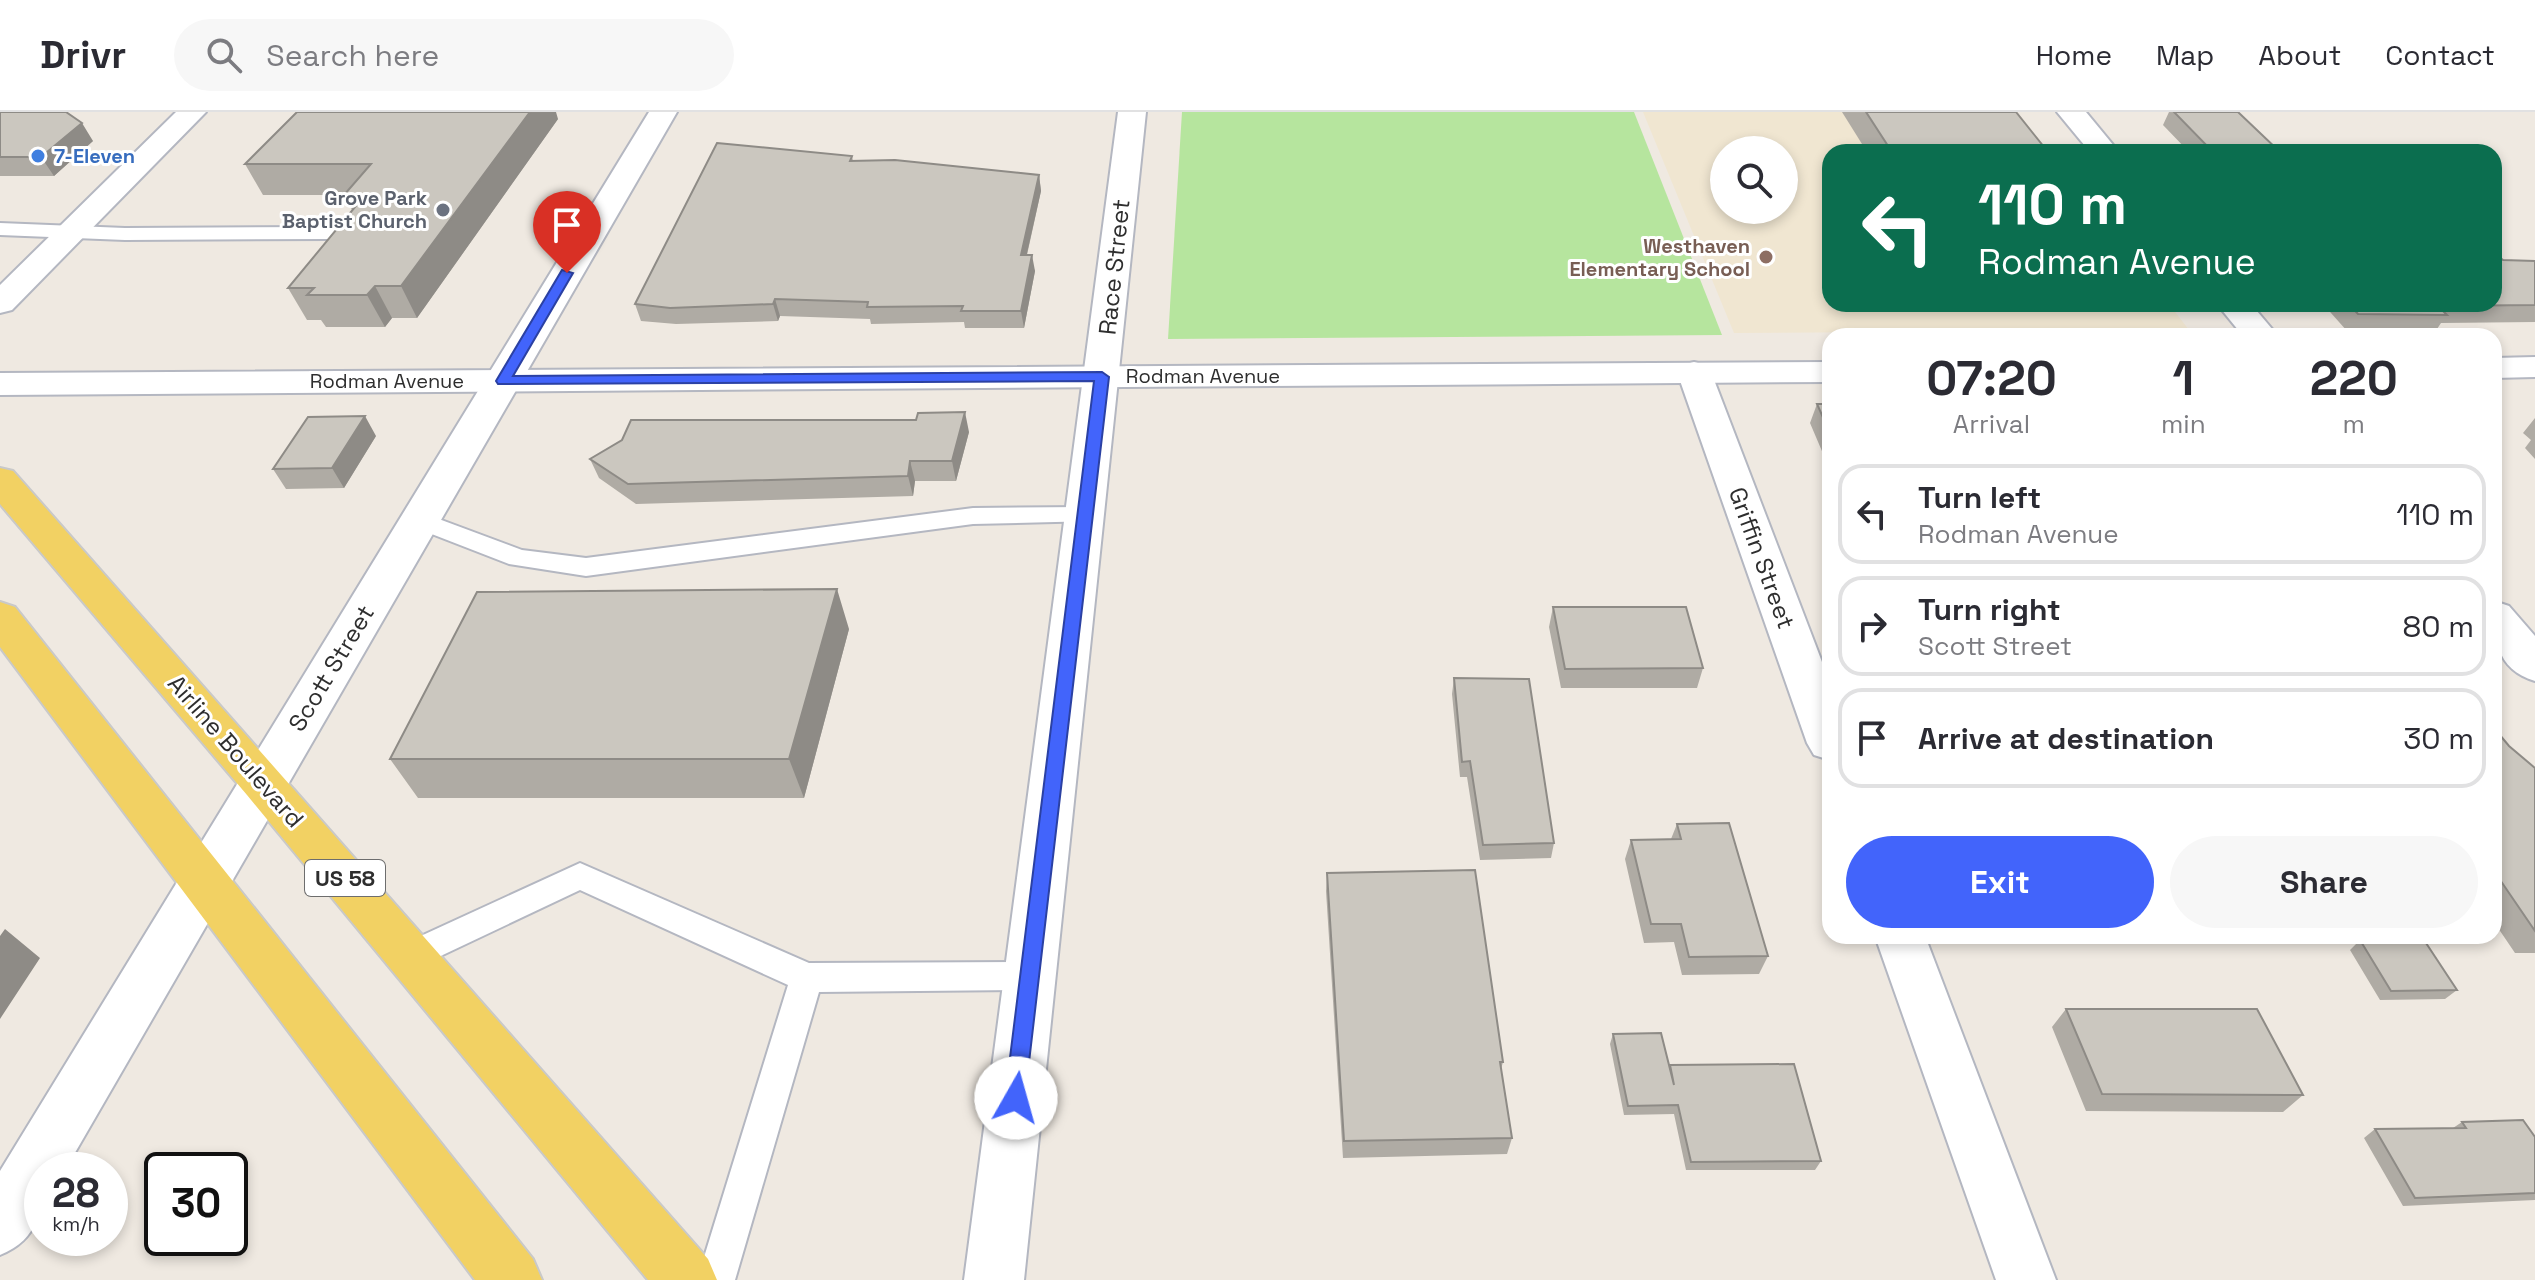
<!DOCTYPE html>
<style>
body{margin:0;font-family:"Space Grotesk",sans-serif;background:#f7f7f7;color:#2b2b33;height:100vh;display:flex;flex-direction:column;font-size:30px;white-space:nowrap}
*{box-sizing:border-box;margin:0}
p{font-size:26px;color:#7c7c81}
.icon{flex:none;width:44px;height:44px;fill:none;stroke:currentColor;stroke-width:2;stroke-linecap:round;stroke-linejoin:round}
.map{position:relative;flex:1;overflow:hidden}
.drawer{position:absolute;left:1822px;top:216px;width:680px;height:616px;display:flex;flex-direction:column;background:#fff;border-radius:24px;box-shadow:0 4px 12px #0003}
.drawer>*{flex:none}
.banner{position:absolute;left:1822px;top:32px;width:680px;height:168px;border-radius:24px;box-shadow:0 4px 12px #0003;background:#0b6e4f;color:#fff;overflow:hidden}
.buttons{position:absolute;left:1710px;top:24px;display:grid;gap:16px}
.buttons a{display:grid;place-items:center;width:88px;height:88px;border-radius:50%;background:#fff;box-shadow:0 4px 12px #0003;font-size:40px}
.speed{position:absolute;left:24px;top:1040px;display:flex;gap:16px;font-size:40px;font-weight:700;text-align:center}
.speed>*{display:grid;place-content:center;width:104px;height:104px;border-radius:50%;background:#fff;box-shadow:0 4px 12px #0003;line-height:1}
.speed small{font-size:20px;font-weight:400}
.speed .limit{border:4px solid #111;border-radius:12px;background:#fff;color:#111}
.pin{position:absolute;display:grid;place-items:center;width:68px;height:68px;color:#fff;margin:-82px -34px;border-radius:50% 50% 50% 0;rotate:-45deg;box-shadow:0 0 8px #0007}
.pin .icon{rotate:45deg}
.me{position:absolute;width:88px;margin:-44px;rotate:7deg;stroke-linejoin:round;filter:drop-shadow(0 0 6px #0008)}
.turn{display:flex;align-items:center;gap:28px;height:168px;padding:0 24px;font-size:36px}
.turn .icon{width:104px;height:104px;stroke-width:2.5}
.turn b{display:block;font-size:56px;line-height:68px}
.eta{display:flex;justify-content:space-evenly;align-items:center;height:136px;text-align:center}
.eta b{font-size:48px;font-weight:700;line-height:56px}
.button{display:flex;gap:16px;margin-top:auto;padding:16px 24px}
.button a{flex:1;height:92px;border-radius:48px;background:#4264fb;color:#fff;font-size:32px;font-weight:700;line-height:92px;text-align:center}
.button a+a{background:#f7f7f7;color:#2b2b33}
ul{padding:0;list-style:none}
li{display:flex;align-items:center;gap:24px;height:100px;margin:0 16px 12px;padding:0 8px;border:4px solid #e1e1e2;border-radius:24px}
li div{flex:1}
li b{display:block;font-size:30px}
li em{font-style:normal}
header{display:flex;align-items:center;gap:48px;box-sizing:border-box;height:112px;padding:0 40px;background:#fff;border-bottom:2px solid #e1e1e2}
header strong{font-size:38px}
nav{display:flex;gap:44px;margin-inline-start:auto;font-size:28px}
.search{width:560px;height:72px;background:#f7f7f7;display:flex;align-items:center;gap:20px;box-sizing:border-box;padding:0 28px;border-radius:44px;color:#7c7c81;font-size:30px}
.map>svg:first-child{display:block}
.education{fill:#f0e6d1;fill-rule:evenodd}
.green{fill:#b6e59e}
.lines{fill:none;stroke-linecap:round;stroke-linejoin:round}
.service-casing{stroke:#b4b7c1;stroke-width:4}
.minor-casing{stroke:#b4b7c1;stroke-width:4}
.tertiary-casing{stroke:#b4b7c1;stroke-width:4}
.primary-casing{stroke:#c9c9c9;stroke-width:4}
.service{fill:#fff;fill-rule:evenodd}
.minor{fill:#fff;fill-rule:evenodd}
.tertiary{fill:#fff;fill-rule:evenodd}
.primary{fill:#f2d163;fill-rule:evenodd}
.wall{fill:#afaba4}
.shaded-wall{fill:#8e8b86}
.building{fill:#cbc7bf;stroke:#8e8b86;stroke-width:2}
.route{fill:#4264fb;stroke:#2b41a3;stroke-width:2}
.shop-dot{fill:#3f7fe0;stroke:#fff;stroke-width:3}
.worship-dot{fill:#6b7280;stroke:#fff;stroke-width:3}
.education-dot{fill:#8d6e63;stroke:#fff;stroke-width:3}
.labels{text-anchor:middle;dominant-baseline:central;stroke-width:6;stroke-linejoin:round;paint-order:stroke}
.far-shop-label{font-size:20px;font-weight:bold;fill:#366cbe;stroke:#fff;text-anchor:start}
.far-worship-label{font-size:20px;font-weight:bold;fill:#5b616d;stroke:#fff;text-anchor:end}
.far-education-label{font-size:20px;font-weight:bold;fill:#785e54;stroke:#fff;text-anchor:end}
.far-street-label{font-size:20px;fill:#2e2e2e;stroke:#fff}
.shield{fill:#fff;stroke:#6d6d6d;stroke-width:2}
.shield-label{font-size:22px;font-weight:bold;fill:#2e2e2e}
.street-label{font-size:24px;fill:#2e2e2e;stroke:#fff}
</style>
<header>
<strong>Drivr</strong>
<div class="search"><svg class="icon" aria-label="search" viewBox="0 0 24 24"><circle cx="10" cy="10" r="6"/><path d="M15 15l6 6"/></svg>Search here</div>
<nav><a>Home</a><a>Map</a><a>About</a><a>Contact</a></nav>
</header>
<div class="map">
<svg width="2535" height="1168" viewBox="0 0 2535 1168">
<rect width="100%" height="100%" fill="#efe9e1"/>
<!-- education -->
<path class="education" d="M 1643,0 L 2017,0 L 2049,40 L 1830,40 L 1830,192 L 2169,192 L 2189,218 L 1734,221 ZM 1724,38 L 1784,38 L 1784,98 L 1724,98 Z"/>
<!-- green -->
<path class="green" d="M 1182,0 L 1634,0 L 1722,223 L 1168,227 Z"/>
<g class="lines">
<defs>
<path id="service" d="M 0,111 L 125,116 L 328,115 L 338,121 L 328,127 L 125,128 L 0,123 Z
M 1086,395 L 1095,397 L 1098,403 L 1095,409 L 973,412 L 586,464 L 509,452 L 411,414 L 408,408 L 411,402 L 420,400 L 522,438 L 586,446 L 973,396 Z
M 580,751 L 809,851 L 1031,850 L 1043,854 L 1048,864 L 1043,874 L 1031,878 L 819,880 L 735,1168 L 697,1168 L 788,873 L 580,778 L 411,858 L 399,854 L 395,844 L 399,834 Z"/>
<path id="minor" d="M 176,0 L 206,0 L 12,198 L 0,201 L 0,173 Z
M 649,0 L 677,0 L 65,1058 L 42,1058 C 42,1097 40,1127 0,1143 L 0,1059 Z
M 1118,0 L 1146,0 L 1024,1168 L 964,1168 Z
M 2057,0 L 2086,0 L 2119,40 L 2090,40 Z
M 2217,192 L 2251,192 L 2278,224 L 2243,224 Z
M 1694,250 L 1706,253 L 1711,260 L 1830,571 L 1830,648 L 1814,643 L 1807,631 L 1677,260 L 1682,253 Z
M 2494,489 L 2509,494 L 2535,524 L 2535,569 C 2495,557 2494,525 2494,489 Z
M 1875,824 L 1925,824 L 2056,1168 L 1996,1168 Z"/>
<path id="tertiary" d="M 2535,245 L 2535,265 L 2494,266 L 2494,246 Z
M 1830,250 L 1830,270 L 0,283 L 0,261 Z"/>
<path id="primary" d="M 0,356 L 13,359 L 708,1147 L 717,1168 L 648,1168 L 247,683 L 0,392 Z
M 0,490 L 15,495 L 533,1147 L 542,1168 L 475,1168 L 0,535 Z"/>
</defs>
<!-- service casing -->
<use href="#service" class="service-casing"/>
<!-- minor casing -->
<use href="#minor" class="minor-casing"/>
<!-- tertiary casing -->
<use href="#tertiary" class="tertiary-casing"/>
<!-- primary casing -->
<use href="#primary" class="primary-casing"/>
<!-- service -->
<use href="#service" class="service"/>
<!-- minor -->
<use href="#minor" class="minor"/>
<!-- tertiary -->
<use href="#tertiary" class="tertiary"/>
<!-- primary -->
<use href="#primary" class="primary"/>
</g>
<!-- wall -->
<path class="wall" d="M 0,0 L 93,29 L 54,64 L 0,64 Z
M 1842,0 L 2016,0 L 2048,40 L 1867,40 Z
M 2169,0 L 2238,0 L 2280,40 L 2189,40 L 2163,13 Z
M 558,7 L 417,206 L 392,206 L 385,215 L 326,215 L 321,208 L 307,208 L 288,176 L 352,98 L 345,83 L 263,83 L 245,52 Z
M 852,44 L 853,49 L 1039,63 L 1041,79 L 1027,143 L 1035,159 L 1024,216 L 965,216 L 964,210 L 871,212 L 870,207 L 780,204 L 778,209 L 676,212 L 641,209 L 635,192 Z
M 2503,148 L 2535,149 L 2535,210 L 2441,211 L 2435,220 L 2347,219 L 2323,192 L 2494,192 Z
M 1817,292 L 1830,292 L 1830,358 L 1810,311 Z
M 2535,306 L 2535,347 L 2525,336 L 2531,328 L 2523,321 Z
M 969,320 L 956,369 L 915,369 L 913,384 L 636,392 L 599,366 L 590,347 Z
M 376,324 L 344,376 L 286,377 L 273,357 Z
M 1553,495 L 1703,556 L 1697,576 L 1561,576 L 1549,515 Z
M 849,517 L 804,686 L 418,686 L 390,647 Z
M 1454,566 L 1554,731 L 1551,746 L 1480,748 L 1467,665 L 1460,665 L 1452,582 Z
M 2494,616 L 2509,634 L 2535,656 L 2535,841 L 2515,841 L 2494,810 Z
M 1677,712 L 1768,844 L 1759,862 L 1682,863 L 1674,830 L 1644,831 L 1625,747 L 1631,728 L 1671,727 Z
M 1327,761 L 1503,950 L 1501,957 L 1512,1026 L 1507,1042 L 1343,1046 L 1326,779 Z
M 2360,828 L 2457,878 L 2445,887 L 2380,888 L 2350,838 Z
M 2066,897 L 2303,983 L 2283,1000 L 2086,999 L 2052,915 Z
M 1613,922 L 1669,954 L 1821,1049 L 1815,1058 L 1686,1058 L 1674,1002 L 1624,1003 L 1610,932 Z
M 2462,1010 L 2535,1025 L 2535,1088 L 2403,1094 L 2364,1026 L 2375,1017 L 2453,1016 Z"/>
<!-- shaded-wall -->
<path class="shaded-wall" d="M 530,0 L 556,0 L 558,7 L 417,206 L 401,174 Z
M 82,11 L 93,29 L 54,64 L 41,45 Z
M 1039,63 L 1041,79 L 1023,159 L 1021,143 Z
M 1032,143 L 1035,159 L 1024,216 L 1021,199 Z
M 375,174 L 392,206 L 385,215 L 367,183 Z
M 775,187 L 780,204 L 778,209 L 773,192 Z
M 965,300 L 969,320 L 956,369 L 952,349 Z
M 365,304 L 376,324 L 344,376 L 332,356 Z
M 910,349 L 915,369 L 913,384 L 908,364 Z
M 837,477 L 849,517 L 804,686 L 789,647 Z
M 5,817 L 40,846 L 0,907 L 0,824 Z"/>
<!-- building -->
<path class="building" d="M 0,0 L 66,0 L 82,11 L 41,45 L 0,45 Z
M 297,0 L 530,0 L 401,174 L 375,174 L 367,183 L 307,183 L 314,176 L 288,176 L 365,83 L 344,83 L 371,52 L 245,52 Z
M 1866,0 L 2016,0 L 2048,40 L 1892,40 Z
M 2174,0 L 2238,0 L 2280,40 L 2213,40 Z
M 717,31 L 852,44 L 850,49 L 895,48 L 1039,63 L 1021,143 L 1032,143 L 1021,199 L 961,199 L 963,194 L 867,195 L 868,190 L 775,187 L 773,192 L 670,196 L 635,192 Z
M 2494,141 L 2503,148 L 2535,149 L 2535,193 L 2438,194 L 2447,203 L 2358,202 L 2349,192 L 2494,192 Z
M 1817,292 L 1830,292 L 1830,321 Z
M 965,300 L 952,349 L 910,349 L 908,364 L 628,372 L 590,347 L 622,328 L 631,308 L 916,308 L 918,301 Z
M 365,304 L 332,356 L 273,357 L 308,305 Z
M 837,477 L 789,647 L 390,647 L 477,480 Z
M 1553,495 L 1686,495 L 1703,556 L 1565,557 Z
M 1454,566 L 1529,567 L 1554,731 L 1483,733 L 1470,649 L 1462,650 Z
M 2494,616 L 2509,634 L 2535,656 L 2535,819 L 2494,759 Z
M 1729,711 L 1768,844 L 1689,845 L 1681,812 L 1651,812 L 1631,728 L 1681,727 L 1677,712 Z
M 1475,758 L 1503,950 L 1500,950 L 1512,1026 L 1344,1029 L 1327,761 Z
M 2360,828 L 2424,828 L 2457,878 L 2391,879 Z
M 2066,897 L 2257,897 L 2303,983 L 2102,982 Z
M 1661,921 L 1674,973 L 1670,953 L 1794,952 L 1821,1049 L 1691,1050 L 1678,993 L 1628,994 L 1613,922 Z
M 2523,1008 L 2535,1025 L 2535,1081 L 2415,1086 L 2375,1017 L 2466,1016 L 2462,1010 Z"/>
<!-- route -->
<path class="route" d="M 562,158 L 573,161 L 513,264 L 1102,260 L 1109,265 L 1024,993 L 1016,996 L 1008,993 L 1005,986 L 1094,269 L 498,272 L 496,269 Z"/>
<!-- markers -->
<circle class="shop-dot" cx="38" cy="44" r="8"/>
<circle class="worship-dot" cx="443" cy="98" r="8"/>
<circle class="education-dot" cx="1766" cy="145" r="8"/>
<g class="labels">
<!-- far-shop labels -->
<g class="far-shop-label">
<text x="54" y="44">7-Eleven</text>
</g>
<!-- far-worship labels -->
<g class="far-worship-label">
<text x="427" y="86">Grove Park<tspan x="427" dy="23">Baptist Church</tspan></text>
</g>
<!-- far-education labels -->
<g class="far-education-label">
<text x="1750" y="134">Westhaven<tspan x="1750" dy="23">Elementary School</tspan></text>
</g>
<!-- far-street labels -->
<g class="far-street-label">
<text x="1203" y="264">Rodman Avenue</text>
<text x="387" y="269">Rodman Avenue</text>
</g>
<!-- shield labels -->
<rect class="shield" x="305" y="748" width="80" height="36" rx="6"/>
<g class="shield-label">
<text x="345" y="766">US 58</text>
</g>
<!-- street labels -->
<g class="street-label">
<text transform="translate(1114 155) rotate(-84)">Race Street</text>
<text transform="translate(1762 446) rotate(70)">Griffin Street</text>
<text transform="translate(331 556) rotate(-59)">Scott Street</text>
<text transform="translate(236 639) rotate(49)">Airline Boulevard</text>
</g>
</g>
</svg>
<div class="buttons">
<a><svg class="icon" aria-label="search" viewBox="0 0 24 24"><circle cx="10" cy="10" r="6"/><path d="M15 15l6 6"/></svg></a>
</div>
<div class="speed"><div>28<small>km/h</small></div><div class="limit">30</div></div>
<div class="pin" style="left:567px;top:161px;background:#d93025"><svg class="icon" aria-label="arrive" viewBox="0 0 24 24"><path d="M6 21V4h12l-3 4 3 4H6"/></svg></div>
<svg class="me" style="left:1016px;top:986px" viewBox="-20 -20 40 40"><circle r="19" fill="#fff"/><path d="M0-13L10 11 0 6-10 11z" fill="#4264fb"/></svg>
<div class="banner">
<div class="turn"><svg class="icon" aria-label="left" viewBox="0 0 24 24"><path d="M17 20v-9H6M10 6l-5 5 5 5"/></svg><div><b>110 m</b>Rodman Avenue</div></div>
</div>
<section class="drawer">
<div class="eta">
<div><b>07:20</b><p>Arrival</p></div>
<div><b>1</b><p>min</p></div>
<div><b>220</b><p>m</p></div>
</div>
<ul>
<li><svg class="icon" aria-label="left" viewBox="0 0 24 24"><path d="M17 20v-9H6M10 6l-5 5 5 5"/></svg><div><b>Turn left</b><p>Rodman Avenue</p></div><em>110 m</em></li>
<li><svg class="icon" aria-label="right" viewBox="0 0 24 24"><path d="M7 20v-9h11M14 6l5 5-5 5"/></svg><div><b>Turn right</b><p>Scott Street</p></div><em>80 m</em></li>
<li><svg class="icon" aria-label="arrive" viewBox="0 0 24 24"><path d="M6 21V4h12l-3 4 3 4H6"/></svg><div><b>Arrive at destination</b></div><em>30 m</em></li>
</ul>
<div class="button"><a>Exit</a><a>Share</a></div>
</section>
</div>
